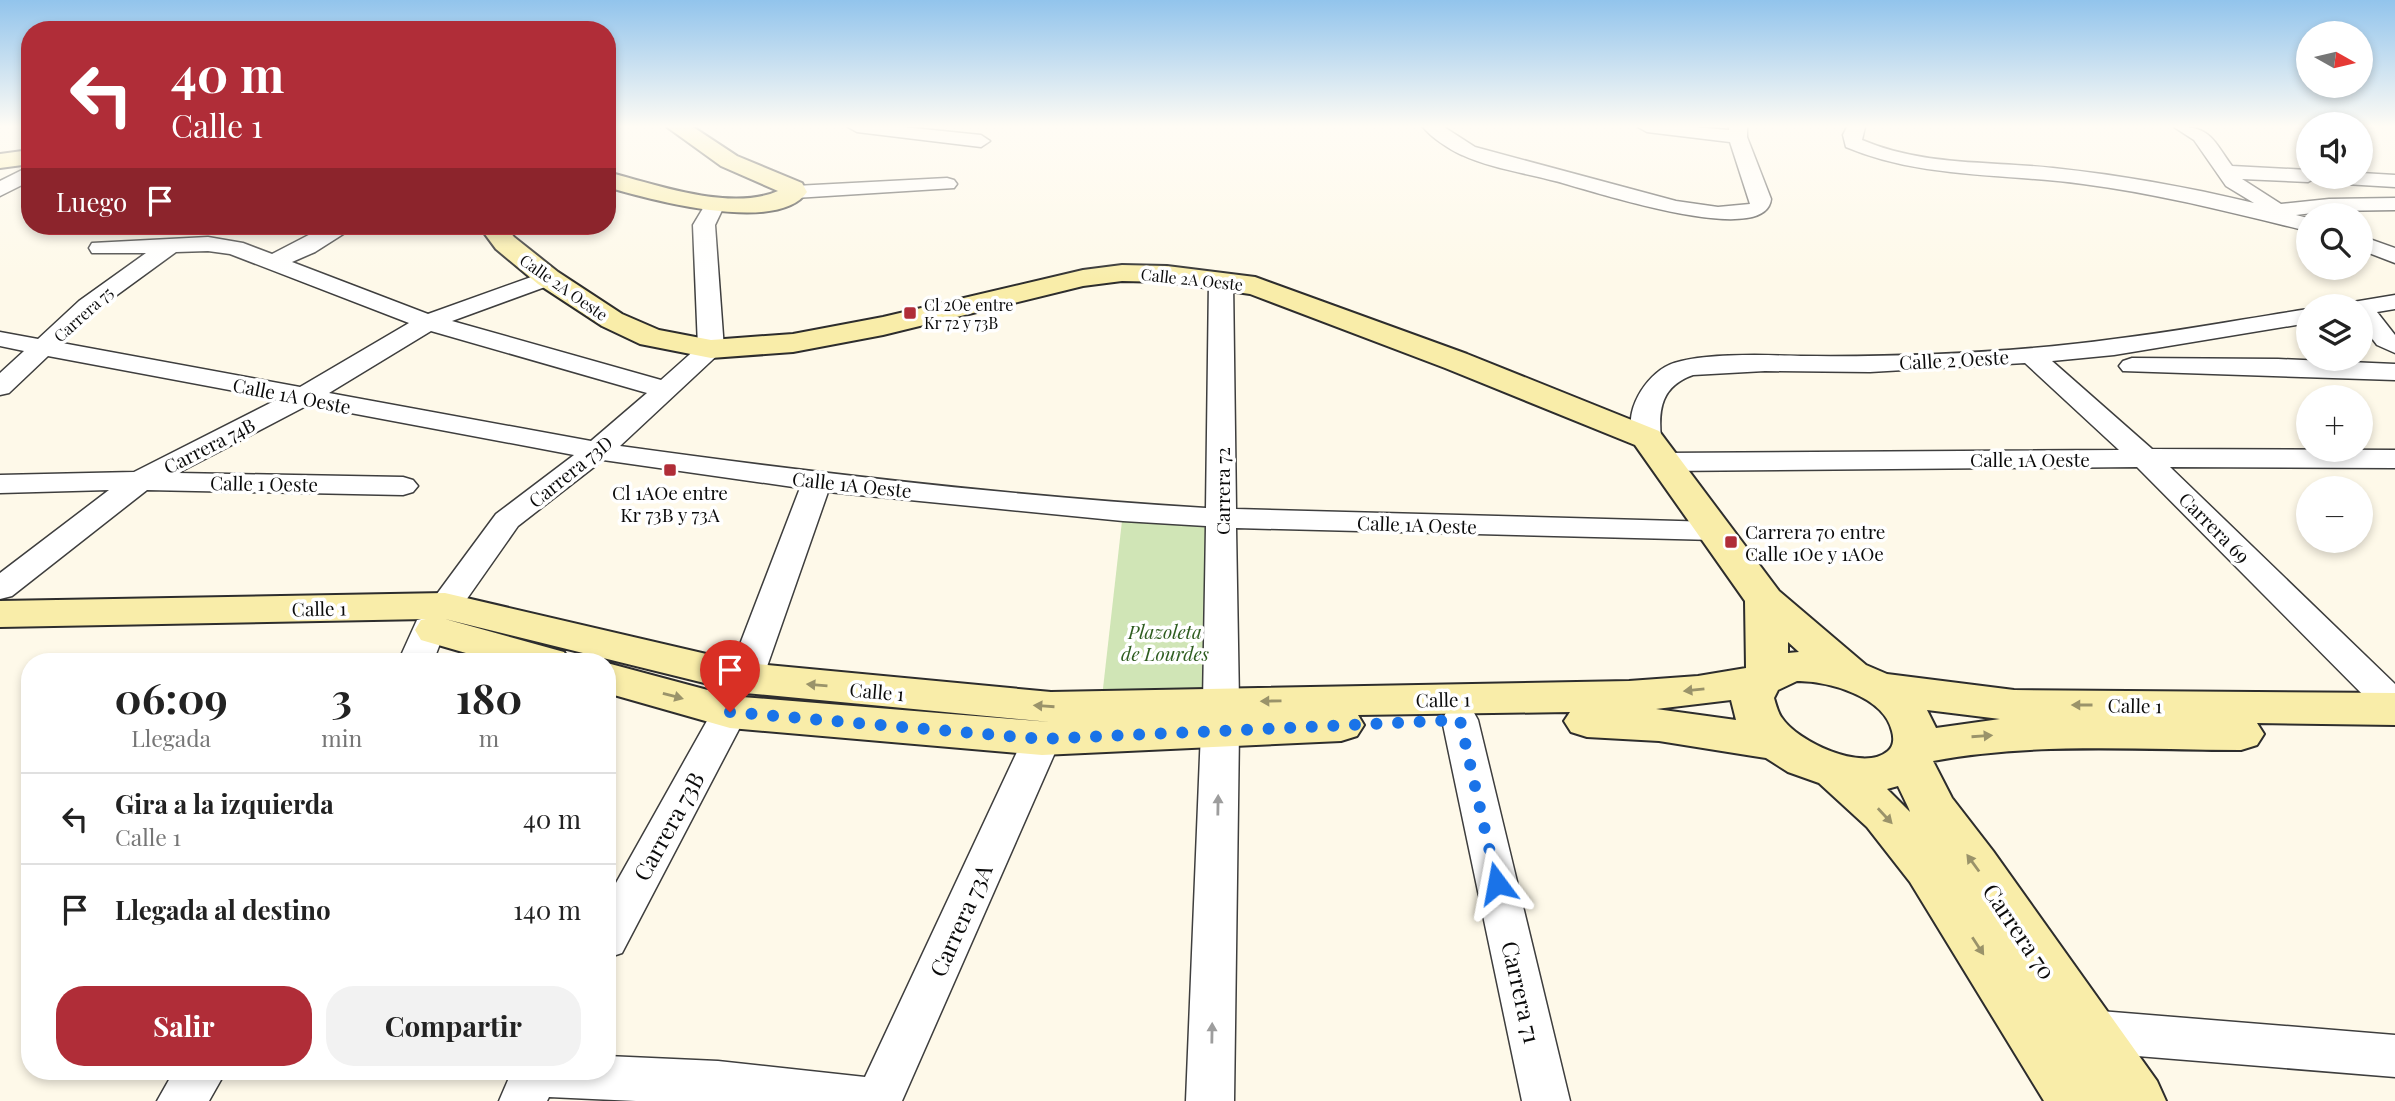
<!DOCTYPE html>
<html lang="es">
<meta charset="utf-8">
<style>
body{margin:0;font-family:"Playfair Display",serif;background:#f2f2f2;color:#222;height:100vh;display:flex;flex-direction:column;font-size:26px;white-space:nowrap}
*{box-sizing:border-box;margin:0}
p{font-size:23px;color:#767676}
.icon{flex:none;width:38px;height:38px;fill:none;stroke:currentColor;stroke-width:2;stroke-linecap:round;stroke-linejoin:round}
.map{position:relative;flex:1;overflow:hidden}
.drawer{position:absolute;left:21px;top:653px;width:595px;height:427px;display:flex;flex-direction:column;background:#fff;border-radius:28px;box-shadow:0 4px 10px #0003}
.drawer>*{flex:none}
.banner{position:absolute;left:21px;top:21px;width:595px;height:214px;border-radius:28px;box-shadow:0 4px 10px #0003;background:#b02d38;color:#fff;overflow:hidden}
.needle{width:46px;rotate:98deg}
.controls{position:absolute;left:2296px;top:21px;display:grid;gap:14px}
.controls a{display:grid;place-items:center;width:77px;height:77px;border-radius:50%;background:#fff;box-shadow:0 4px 10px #0003;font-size:35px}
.pin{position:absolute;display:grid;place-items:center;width:60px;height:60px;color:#fff;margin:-72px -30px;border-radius:50% 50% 50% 0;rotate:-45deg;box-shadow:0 0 7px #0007}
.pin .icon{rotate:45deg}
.me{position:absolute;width:77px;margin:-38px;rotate:347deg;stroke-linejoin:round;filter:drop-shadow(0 0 5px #0008)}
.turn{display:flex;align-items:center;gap:24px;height:147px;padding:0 35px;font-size:32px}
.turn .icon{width:91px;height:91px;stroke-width:2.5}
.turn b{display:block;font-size:49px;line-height:60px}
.then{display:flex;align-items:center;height:66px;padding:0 35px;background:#0003;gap:14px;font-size:26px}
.eta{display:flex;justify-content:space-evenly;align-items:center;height:119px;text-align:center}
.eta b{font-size:42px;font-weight:700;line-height:49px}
.button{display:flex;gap:14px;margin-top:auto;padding:14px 35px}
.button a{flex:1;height:80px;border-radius:28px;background:#b02d38;color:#fff;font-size:28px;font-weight:700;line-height:80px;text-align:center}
.button a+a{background:#f2f2f2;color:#222}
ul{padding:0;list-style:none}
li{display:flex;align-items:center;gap:21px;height:91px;padding:0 35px;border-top:2px solid #e0e0e0}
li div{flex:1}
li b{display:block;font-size:26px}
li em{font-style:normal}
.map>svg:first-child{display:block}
.green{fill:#d0e5b6}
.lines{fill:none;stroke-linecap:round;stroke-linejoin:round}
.street-casing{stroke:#3e3e3e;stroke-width:3}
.secondary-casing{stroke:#2d2d2d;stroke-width:4}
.street{fill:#fff;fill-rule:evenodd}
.secondary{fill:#f9eda9;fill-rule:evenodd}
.oneway{fill:#9a936a}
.oneway2{fill:#9d9d9d}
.route{stroke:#1a73e8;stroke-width:12;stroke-dasharray:0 21.6}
.poi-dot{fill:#b02d38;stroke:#fff;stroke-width:2.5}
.labels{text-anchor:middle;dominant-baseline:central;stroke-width:7;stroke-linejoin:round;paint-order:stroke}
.far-street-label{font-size:16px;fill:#0b0b0b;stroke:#fff}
.far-poi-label{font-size:16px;fill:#0b0b0b;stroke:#fff;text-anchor:start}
.street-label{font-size:19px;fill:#0b0b0b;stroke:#fff}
.poi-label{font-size:19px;fill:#0b0b0b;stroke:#fff}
.park-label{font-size:19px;font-style:italic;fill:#2f5d20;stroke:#fff}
.near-street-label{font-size:23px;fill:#0b0b0b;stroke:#fff}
</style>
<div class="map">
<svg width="2395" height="1101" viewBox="0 0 2395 1101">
<rect width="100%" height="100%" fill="#fef9e9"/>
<!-- green -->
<path class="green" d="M 1123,512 L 1223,518 L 1221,702 L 1101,706 Z"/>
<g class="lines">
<defs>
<path id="street" d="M 848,127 L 903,127 L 981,135 L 990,141 L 981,147 L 857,132 Z
M 1423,127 L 1444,127 L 1475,147 L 1676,201 L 1718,207 L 1750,204 L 1730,142 L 1647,132 L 1638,127 L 1694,127 L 1729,130 L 1729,127 L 1747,127 L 1747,137 L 1771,199 C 1766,250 1587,189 1555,181 C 1525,173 1490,168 1462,155 C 1450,150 1431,137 1423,127 Z
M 1847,127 L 1865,127 L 1862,140 C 1923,166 1987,161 2053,168 C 2120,175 2188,187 2254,203 L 2226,186 L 2194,140 L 2174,127 C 2210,125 2213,140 2232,166 L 2308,170 L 2308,177 L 2317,177 L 2308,182 L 2242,179 L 2281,204 L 2329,199 L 2395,198 L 2395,210 L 2329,211 L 2296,215 L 2308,218 L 2308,231 C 2233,213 2160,194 2083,184 C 2003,173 1922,179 1846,147 L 1843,135 Z
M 30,166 L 30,181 L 0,196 L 0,181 Z
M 2361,173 L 2395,175 L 2395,187 L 2328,183 L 2321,181 L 2318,177 L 2361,177 Z
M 947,178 L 954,180 L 957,184 L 954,188 L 795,198 L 788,196 L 785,192 L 788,188 L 795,186 Z
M 715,198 L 722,200 L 725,204 L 715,225 L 724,349 L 620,446 C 814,473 1010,496 1206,508 L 1209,280 L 1213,275 L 1229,275 L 1233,280 L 1236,509 L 1715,522 L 1726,524 L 1730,531 L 1726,538 L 1715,540 L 1236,528 L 1239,702 L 1234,711 L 1221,715 L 1208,711 L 1203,702 L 1206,526 L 1123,521 L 828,492 L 763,678 L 758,687 L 745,690 L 732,687 L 727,678 L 800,488 L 603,460 L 518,526 L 457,613 L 445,617 L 433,613 L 428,606 L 496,514 L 574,455 L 308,405 L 178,473 L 403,477 L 413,480 L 418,486 L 413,492 L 403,495 L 147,490 L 12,596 L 0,599 L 0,573 L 109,490 L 0,493 L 0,475 L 134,472 L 278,399 L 48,356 L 9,393 L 0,395 L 0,373 L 24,351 L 0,346 L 0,332 L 38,339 L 79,301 L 146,253 L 92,253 L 89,248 L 92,243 L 208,237 L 243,243 L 272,254 L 326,226 L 351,226 L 348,231 L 315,252 L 292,262 L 428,314 L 548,271 L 556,273 L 559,278 L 556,283 L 452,321 L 661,380 L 698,347 L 693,225 L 708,200 ZM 208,251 L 230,254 L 409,323 L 300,387 L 62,343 L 95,311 L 176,252 ZM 431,331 L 647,393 L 591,441 L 329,393 Z
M 2361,236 L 2395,248 L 2395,263 L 2361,250 Z
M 2395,295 L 2395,309 L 2377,312 L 2395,335 L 2395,353 L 2377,345 L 2361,324 L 2361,306 L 2350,306 L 2353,302 Z
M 2308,309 L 2308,323 L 2114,355 L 2052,361 L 2152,449 L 2395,450 L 2395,468 L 2170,467 L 2395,684 L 2395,718 L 2382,714 L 2137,467 L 1665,471 L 1655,468 L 1651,462 L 1655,456 L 1665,453 L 2119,450 L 2025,363 L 1870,372 L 1765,371 L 1693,375 C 1662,386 1658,408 1661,438 L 1657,444 L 1647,446 L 1637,444 C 1620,419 1641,381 1665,367 C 1691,352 1769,355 1801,356 C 1905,357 2011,353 2114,339 C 2179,331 2243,319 2308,309 Z
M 2132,358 L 2278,359 L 2395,364 L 2395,380 L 2123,371 L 2119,366 L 2123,361 Z
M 429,617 L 441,620 L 446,628 L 433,662 L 398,662 L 417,620 Z
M 730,699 L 743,703 L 748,712 L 622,953 L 607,958 L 607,899 L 717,703 Z
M 1460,707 L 1473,711 L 1478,720 L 1570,1101 L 1522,1101 L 1442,720 L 1447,711 Z
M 1220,718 L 1233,722 L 1239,731 L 1234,1101 L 1186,1101 L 1201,731 L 1207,722 Z
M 1042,726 L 1055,730 L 1061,739 L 902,1101 L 636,1101 L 549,1097 L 547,1101 L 499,1101 L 512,1071 L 607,1071 L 607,1056 L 718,1061 L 865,1077 L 1023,739 L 1029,730 Z
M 2088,1010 L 2395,1035 L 2395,1077 L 2088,1052 L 2072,1046 L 2065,1031 L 2072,1016 Z
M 174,1071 L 226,1071 L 209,1101 L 157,1101 Z"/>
<path id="secondary" d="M 667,127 L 693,127 L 737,156 L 802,183 L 807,192 C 778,235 648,199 607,187 L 607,172 C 655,184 730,212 778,191 L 721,166 Z
M 30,150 L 30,164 L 0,168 L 0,154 Z
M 479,226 L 505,226 L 514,237 L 558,272 L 622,314 L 659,330 L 711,340 L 793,334 L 883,317 L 1083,270 L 1122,265 L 1167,266 L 1255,277 L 1467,354 L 1659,431 L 1779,591 L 1866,665 L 1887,674 L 2014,690 L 2395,693 L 2395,725 L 2257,723 L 2264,734 L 2257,745 L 2241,750 C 2139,750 2034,742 1933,761 L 1952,798 L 1993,851 L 2157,1081 L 2166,1101 L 2044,1101 L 1910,882 L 1867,827 L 1819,783 L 1788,772 L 1766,758 L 1753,756 L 1659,741 L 1587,737 L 1571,732 L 1564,721 L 1570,712 L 1358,715 L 1364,725 L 1357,736 L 1341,741 L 1042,755 L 730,728 L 607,693 L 607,663 L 730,696 L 1050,722 L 745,693 L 445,619 L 564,652 L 570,662 L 497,662 L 421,640 L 415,630 L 421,620 L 426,619 L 0,627 L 0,601 L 445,593 L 745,663 L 1051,692 L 1629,681 L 1698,676 L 1746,668 L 1745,601 L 1635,445 L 1445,368 L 1250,294 L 1167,282 L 1122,281 L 1083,286 L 883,335 L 793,352 L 711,358 L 640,344 L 602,326 L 538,284 L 496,249 ZM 1788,642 L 1799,652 L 1788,653 ZM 1797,681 C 1828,681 1884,696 1892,731 C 1894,738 1894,746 1888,751 C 1863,773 1797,741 1782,718 C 1778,713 1776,705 1774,698 L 1778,690 ZM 1731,700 L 1736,720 L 1656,709 ZM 1927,710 L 2000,719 L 1936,728 ZM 1898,786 L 1909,809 L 1910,812 L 1887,789 Z"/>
</defs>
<!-- street casing -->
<use href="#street" class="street-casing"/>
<!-- secondary casing -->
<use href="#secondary" class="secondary-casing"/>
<!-- street -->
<use href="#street" class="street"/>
<!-- secondary -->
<use href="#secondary" class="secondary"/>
</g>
<!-- one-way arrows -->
<defs><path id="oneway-solid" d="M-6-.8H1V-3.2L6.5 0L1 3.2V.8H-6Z" transform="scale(1.75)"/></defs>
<g class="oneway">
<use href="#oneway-solid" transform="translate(817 685) rotate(-175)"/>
<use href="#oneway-solid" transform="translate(1694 690) rotate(174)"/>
<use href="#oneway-solid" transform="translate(673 696) rotate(15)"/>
<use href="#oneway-solid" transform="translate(1271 701) rotate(179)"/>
<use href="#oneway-solid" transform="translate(2082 705) rotate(-180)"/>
<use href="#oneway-solid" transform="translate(1044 706) rotate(-176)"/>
<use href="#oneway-solid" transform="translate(1982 736) rotate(-4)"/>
<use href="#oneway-solid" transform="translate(1885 816) rotate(47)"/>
<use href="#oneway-solid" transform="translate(1973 863) rotate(-126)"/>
<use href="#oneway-solid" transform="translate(1978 946) rotate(57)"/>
</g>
<g class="oneway2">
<use href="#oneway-solid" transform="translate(1218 805) rotate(-89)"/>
<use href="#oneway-solid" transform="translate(1212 1033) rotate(-89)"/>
</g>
<!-- sky -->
<linearGradient id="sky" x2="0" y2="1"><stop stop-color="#92c4ec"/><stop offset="0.45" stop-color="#fffcf5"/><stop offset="1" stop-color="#fffcf5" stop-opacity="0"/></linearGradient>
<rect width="2395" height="281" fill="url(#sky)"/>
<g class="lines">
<!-- route -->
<path class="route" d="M 730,712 L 1042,739 L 1460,720 L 1497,883"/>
</g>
<!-- markers -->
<g class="poi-dot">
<rect x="903" y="306" width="14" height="14" rx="3.5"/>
<rect x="663" y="463" width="14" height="14" rx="3.5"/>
<rect x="1724" y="535" width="14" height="14" rx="3.5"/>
</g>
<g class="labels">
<!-- far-street labels -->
<g class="far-street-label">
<text transform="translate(1192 279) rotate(6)">Calle 2A Oeste</text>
<text transform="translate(564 287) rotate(35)">Calle 2A Oeste</text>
<text transform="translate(83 314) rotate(-42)">Carrera 75</text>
</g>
<!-- far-poi labels -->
<g class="far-poi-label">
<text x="924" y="304">Cl 2Oe entre<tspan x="924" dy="18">Kr 72 y 73B</tspan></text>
</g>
<!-- street labels -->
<g class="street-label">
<text transform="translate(1954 359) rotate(-3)">Calle 2 Oeste</text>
<text transform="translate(292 395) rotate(11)">Calle 1A Oeste</text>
<text transform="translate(209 445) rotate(-27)">Carrera 74B</text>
<text x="2030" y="459">Calle 1A Oeste</text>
<text transform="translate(570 471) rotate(-39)">Carrera 73D</text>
<text transform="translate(264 483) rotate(1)">Calle 1 Oeste</text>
<text transform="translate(852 484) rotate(6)">Calle 1A Oeste</text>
<text transform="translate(1222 491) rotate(-90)">Carrera 72</text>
<text transform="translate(1417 524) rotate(2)">Calle 1A Oeste</text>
<text transform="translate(2215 527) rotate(45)">Carrera 69</text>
<text transform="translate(319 608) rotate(-1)">Calle 1</text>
<text transform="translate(877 691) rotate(5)">Calle 1</text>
<text transform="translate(1443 699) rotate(-1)">Calle 1</text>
<text transform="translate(2135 705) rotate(1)">Calle 1</text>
</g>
<!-- poi labels -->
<g class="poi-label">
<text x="670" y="492">Cl 1AOe entre<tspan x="670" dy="22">Kr 73B y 73A</tspan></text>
<text x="1745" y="531" text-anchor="start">Carrera 70 entre<tspan x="1745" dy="22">Calle 1Oe y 1AOe</tspan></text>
</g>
<!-- park labels -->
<g class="park-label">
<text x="1165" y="631">Plazoleta<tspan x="1165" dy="22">de Lourdes</tspan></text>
</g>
<!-- near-street labels -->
<g class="near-street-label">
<text transform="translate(668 826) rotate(-61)">Carrera 73B</text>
<text transform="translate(960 920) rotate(-66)">Carrera 73A</text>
<text transform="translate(2020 931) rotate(56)">Carrera 70</text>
<text transform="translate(1522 992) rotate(77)">Carrera 71</text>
</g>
</g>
</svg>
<div class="controls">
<a><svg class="needle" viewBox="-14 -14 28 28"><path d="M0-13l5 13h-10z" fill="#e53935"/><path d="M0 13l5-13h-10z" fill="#767676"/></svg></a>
<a><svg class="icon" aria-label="sound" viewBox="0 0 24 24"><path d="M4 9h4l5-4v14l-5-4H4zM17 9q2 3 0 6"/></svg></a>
<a><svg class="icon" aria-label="search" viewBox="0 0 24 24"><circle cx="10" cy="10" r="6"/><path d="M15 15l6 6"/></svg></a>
<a><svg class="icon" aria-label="layers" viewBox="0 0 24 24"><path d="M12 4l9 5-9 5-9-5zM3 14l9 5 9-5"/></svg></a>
<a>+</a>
<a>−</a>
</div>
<div class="pin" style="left:730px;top:712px;background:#d93025"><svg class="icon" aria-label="arrive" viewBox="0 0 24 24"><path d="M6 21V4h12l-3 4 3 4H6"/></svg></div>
<svg class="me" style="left:1497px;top:883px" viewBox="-20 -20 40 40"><path d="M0-17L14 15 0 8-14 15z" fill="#1a73e8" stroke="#fff" stroke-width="4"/></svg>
<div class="banner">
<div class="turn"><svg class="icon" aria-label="left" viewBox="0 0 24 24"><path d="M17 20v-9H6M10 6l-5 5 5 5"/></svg><div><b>40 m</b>Calle 1</div></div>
<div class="then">Luego<svg class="icon" aria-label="arrive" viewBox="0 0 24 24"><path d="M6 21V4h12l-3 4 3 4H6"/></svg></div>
</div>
<section class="drawer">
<div class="eta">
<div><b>06:09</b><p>Llegada</p></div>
<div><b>3</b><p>min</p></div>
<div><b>180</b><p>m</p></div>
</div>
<ul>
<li><svg class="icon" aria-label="left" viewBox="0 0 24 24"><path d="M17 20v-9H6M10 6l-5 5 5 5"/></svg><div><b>Gira a la izquierda</b><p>Calle 1</p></div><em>40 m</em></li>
<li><svg class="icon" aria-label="arrive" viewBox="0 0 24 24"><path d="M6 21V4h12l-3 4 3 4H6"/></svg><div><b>Llegada al destino</b></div><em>140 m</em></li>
</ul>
<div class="button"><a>Salir</a><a>Compartir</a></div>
</section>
</div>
